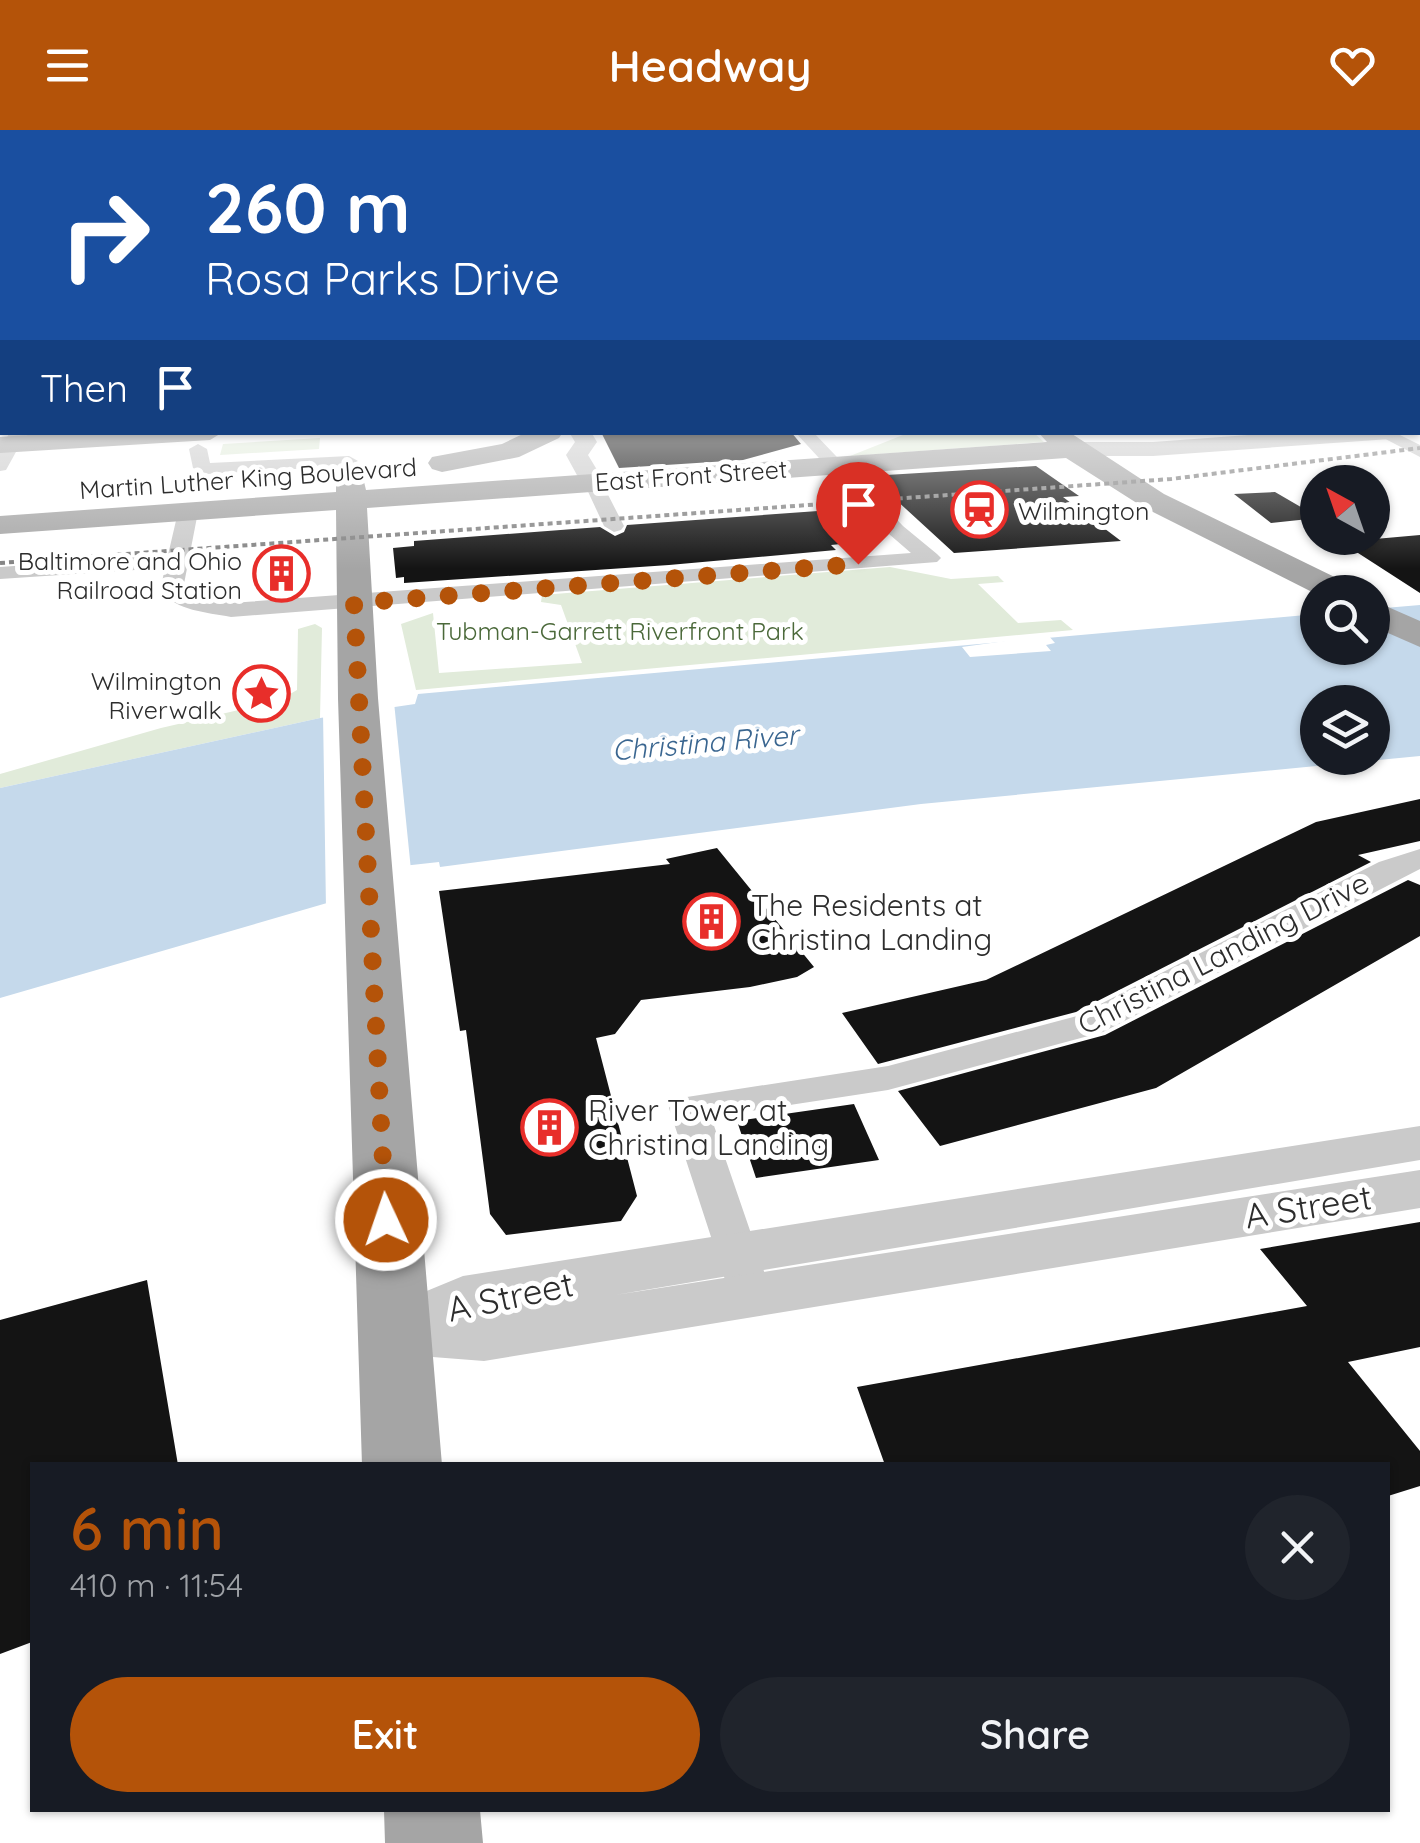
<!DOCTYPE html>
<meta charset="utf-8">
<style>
body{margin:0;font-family:Quicksand,sans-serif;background:#20242c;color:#f1f3f6;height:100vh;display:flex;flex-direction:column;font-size:38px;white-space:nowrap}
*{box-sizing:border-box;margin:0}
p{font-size:32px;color:#9ea1a6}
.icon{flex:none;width:55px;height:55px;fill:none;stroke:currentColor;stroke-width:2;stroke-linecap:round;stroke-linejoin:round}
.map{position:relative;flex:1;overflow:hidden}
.details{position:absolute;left:30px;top:1332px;width:1360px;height:350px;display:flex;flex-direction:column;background:#171b24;border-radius:0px;box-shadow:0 2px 8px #0004}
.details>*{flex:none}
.guide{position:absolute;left:0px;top:0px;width:1420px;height:305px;box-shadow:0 2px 8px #0004;background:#1a4fa0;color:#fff;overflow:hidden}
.needle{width:65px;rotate:320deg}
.fabs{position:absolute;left:1300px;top:335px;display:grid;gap:20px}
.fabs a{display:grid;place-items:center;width:90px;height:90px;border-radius:50%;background:#171b24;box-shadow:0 2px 8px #0004;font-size:50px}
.pin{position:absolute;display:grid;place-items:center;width:85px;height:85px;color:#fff;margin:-102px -42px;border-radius:50% 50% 50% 0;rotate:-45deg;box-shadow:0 0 10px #0007}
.pin .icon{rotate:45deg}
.me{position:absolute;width:110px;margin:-55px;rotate:357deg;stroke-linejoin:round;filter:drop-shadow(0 0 8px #0008)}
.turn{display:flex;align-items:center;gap:35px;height:210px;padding:0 40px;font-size:45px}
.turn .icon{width:130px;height:130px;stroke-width:2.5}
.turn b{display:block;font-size:70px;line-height:85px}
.then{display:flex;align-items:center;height:95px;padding:0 40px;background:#0003;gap:20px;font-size:38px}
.round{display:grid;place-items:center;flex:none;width:105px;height:105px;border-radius:52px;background:#20242c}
.head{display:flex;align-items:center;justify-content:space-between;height:170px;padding:0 40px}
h1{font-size:60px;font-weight:600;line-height:75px;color:#b45309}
.action{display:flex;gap:20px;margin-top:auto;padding:20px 40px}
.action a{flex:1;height:115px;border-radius:60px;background:#b45309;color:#fff;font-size:40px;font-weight:600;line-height:115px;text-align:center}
.action a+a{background:#20242c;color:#f1f3f6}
header{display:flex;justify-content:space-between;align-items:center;height:130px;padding:0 40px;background:#b45309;color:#fff;font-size:45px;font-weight:600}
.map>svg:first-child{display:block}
.green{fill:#e1ebda}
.water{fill:#c5d9eb;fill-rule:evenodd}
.pier{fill:#fff}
.building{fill:#141414}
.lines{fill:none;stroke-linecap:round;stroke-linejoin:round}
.minor{fill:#cacaca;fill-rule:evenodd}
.tertiary{fill:#cacaca;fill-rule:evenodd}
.primary{fill:#a5a5a5;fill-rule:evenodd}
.rail{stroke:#828282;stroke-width:4;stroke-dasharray:5 4;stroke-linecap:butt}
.route{stroke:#b45309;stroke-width:18;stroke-dasharray:0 32.4}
.labels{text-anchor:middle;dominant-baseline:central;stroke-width:10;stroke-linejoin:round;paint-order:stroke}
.far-street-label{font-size:25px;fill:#2d2d2d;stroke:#fff}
.far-poi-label{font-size:25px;fill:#2d2d2d;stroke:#fff;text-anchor:end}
.far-park-label{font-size:25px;fill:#4b693a;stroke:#fff}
.far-water-label{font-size:28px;font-style:italic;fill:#3a6690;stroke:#fff}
.poi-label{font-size:30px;fill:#2d2d2d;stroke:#fff;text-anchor:start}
.street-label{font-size:30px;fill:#2d2d2d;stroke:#fff}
.near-street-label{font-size:35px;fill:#2d2d2d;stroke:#fff}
</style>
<header><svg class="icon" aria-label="menu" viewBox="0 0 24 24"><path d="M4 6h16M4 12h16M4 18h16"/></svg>Headway<svg class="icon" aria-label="heart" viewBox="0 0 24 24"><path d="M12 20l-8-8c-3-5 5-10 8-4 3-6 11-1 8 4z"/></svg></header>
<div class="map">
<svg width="1420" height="1713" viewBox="0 0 1420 1713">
<rect width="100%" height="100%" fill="#fff"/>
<!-- green -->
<path class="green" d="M 908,303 L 1034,303 L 1044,312 L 850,326 Z
M 320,308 L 319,319 L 220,325 L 223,314 Z
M 890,437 L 951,449 L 998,446 L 1004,452 L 978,454 L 1018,493 L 1061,490 L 1073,500 L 416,560 L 401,494 L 433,483 L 439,543 L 582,533 L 561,475 L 541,472 L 542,465 Z
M 315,494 L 322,498 L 320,588 L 0,658 L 0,644 L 161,598 L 278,571 L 297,560 L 298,499 Z"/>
<!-- water -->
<path class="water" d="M 1420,475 L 1420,626 L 921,674 L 440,737 L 439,732 L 330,744 L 327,773 L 0,868 L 0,658 L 320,588 L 415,574 L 418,564 L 1317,484 L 1318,518 L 1372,518 L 1373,479 ZM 1318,572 L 1372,572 L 1372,628 L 1318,628 Z"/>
<!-- pier -->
<path class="pier" d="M 1048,505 L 1055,513 L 1046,515 L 1051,521 L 970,527 L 962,517 Z
M 394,572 L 411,740 L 334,748 L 332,774 L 326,779 L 323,582 Z"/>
<!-- building -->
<path class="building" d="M 601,302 L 791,302 L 801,314 L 743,330 L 619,338 Z
M 1036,336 L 1079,366 L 1063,367 L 1121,411 L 954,423 L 870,346 Z
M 1275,362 L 1318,387 L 1318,388 L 1271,393 L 1234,364 Z
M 818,381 L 851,413 L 831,415 L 836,420 L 669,435 L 404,453 L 404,447 L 396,448 L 393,418 L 414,416 L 414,411 L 600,397 L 615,406 L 624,402 L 627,395 Z
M 1420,405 L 1420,463 L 1341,412 Z
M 1420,669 L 1420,711 L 1358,725 L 1371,732 L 1076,882 L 878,934 L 842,883 L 986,850 L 1316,692 Z
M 717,718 L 814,837 L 797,847 L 750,857 L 641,870 L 615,904 L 596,908 L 637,1066 L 621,1091 L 506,1105 L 490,1084 L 466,900 L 460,901 L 439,761 L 670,734 L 666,729 Z
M 1408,750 L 1420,755 L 1420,806 L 1156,958 L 940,1016 L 898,961 L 1105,905 Z
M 854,974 L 879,1030 L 756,1048 L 737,991 Z
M 1420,1092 L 1420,1217 L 1348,1232 L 1420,1321 L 1420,1356 L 1388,1366 L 1388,1335 L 885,1335 L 857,1257 L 1307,1176 L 1260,1119 Z
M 147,1150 L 178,1335 L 32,1335 L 32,1512 L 0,1524 L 0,1190 Z"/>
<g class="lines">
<!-- minor -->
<path class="minor" d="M 1418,203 L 1420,203 L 1420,212 L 1418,212 Z
M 1418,229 L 1420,229 L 1420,237 L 1418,237 Z
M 0,230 L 2,230 L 2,238 L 0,238 Z
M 10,302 L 27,302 L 6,340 L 0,341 L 0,320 Z
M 795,302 L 813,302 L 903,396 L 937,424 L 941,428 L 937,432 L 231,487 C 205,482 178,481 160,461 L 165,438 L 0,449 L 0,437 L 168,425 L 178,382 L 188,376 L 198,382 L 183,459 L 195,466 L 231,473 L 911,423 L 889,404 Z
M 1372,302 L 1394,302 L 1420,315 L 1420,327 Z
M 198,314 L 207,319 L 210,333 L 349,326 L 358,331 L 349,336 L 207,344 L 193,338 L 189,319 Z
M 593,347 L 602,353 L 624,396 L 621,400 L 614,402 L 604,396 L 584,353 Z
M 1420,719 L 1420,739 L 1103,902 L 888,960 L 711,987 L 767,1150 L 761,1162 L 745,1167 L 729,1162 L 669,978 L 674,969 L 888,936 L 1077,886 L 1379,732 Z"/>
<!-- tertiary -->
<path class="tertiary" d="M 569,302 L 591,302 L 597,312 L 588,325 L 605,353 L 602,358 L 593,360 L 584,358 L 566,325 L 575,312 Z
M 1290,302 L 1401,302 L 1390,309 L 1153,326 L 1070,326 L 1059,319 L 1070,312 L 1153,312 Z
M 1420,996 L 1420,1030 L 615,1165 L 1420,1040 L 1420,1078 L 484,1231 L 394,1224 L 371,1216 L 362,1200 L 371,1184 L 463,1146 Z"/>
<!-- primary -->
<path class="primary" d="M 70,302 L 223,302 L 210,310 L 0,323 L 0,307 Z
M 527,302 L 563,302 L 559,308 L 519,327 L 442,342 L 432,339 L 428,333 L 432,327 L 502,314 Z
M 1038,302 L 1069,302 L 1164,364 L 1351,455 L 1356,462 L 1318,465 L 1143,377 L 1066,328 L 367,378 L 378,568 L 442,1335 L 362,1335 L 338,568 L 336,380 L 0,404 L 0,386 L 336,362 L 336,341 L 340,335 L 360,335 L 366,360 L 1047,312 Z
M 1372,470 L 1420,491 L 1420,517 L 1372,496 Z
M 384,1680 L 480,1680 L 483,1713 L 385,1713 Z"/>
<!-- rail -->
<path class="rail" d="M 0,433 L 1171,349 L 1420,318"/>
</g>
<!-- sky -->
<linearGradient id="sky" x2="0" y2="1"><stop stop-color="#9ac3e9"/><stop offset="0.45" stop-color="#fff"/><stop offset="1" stop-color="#fff" stop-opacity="0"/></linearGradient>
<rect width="1420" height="439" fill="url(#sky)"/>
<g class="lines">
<!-- route -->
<path class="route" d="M 386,1090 L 354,473 L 858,434"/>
</g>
<!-- icons -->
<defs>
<symbol id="station-ring" viewBox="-11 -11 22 22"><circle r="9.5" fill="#fff" stroke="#e82e2a" stroke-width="1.5"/><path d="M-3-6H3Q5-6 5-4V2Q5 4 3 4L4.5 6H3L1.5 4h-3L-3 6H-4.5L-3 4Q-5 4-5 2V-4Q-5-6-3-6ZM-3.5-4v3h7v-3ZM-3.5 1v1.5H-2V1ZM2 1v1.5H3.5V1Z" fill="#e82e2a"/></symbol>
<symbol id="building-ring" viewBox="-11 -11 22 22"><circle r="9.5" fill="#fff" stroke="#e82e2a" stroke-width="1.5"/><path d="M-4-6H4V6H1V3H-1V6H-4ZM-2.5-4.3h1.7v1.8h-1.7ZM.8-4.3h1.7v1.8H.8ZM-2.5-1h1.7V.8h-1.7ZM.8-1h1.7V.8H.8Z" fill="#e82e2a"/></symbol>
<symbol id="sight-ring" viewBox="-11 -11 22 22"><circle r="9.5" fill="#fff" stroke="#e82e2a" stroke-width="1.5"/><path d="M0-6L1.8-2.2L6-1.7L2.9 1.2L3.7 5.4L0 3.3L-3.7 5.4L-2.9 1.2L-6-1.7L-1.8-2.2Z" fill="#e82e2a"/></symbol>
</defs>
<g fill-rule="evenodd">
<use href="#station-ring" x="948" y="348" width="63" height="63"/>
<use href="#building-ring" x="250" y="412" width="63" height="63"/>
<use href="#sight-ring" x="230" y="532" width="63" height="63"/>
<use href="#building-ring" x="680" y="760" width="63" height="63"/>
<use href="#building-ring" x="518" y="966" width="63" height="63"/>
</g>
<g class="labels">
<!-- far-street labels -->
<g class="far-street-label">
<text transform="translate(691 345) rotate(-4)">East Front Street</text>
<text transform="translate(248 348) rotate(-4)">Martin Luther King Boulevard</text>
</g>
<!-- far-poi labels -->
<g class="far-poi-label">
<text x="1018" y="380" text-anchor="start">Wilmington</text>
<text x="242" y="430">Baltimore and Ohio<tspan x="242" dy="29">Railroad Station</tspan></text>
<text x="222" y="550">Wilmington<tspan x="222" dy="29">Riverwalk</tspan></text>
</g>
<!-- far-park labels -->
<g class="far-park-label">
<text x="620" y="500">Tubman-Garrett Riverfront Park</text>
</g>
<!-- far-water labels -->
<g class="far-water-label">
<text transform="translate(705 612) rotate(-5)">Christina River</text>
</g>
<!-- poi labels -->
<g class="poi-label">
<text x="751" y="775">The Residents at<tspan x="751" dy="34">Christina Landing</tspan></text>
<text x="588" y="980">River Tower at<tspan x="588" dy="34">Christina Landing</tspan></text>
</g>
<!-- street labels -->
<g class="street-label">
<text transform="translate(1223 823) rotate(-27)">Christina Landing Drive</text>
</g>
<!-- near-street labels -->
<g class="near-street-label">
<text transform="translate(1308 1076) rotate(-9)">A Street</text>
<text transform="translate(510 1166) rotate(-12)">A Street</text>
</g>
</g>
</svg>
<div class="fabs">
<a><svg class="needle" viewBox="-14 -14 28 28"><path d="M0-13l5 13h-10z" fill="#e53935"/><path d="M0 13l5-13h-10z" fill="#9ea1a6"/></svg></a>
<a><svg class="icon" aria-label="search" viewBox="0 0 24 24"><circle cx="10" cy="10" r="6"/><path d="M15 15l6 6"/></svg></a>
<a><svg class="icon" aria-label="layers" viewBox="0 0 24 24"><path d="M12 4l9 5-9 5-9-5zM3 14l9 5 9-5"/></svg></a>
</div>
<div class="pin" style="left:858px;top:434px;background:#d93025"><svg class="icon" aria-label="arrive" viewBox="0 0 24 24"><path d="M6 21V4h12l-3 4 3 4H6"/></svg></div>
<svg class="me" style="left:386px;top:1090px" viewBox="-20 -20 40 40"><circle r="17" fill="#b45309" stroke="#fff" stroke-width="3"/><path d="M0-11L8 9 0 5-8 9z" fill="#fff"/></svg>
<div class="guide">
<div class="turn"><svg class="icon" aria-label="right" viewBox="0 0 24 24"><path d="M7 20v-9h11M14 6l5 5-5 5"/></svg><div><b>260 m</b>Rosa Parks Drive</div></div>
<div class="then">Then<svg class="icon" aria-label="arrive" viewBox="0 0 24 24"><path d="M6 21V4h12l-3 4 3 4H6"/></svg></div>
</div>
<section class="details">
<div class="head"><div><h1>6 min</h1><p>410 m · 11:54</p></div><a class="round"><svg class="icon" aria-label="close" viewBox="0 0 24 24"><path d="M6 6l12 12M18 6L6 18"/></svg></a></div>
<div class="action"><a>Exit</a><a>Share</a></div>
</section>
</div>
